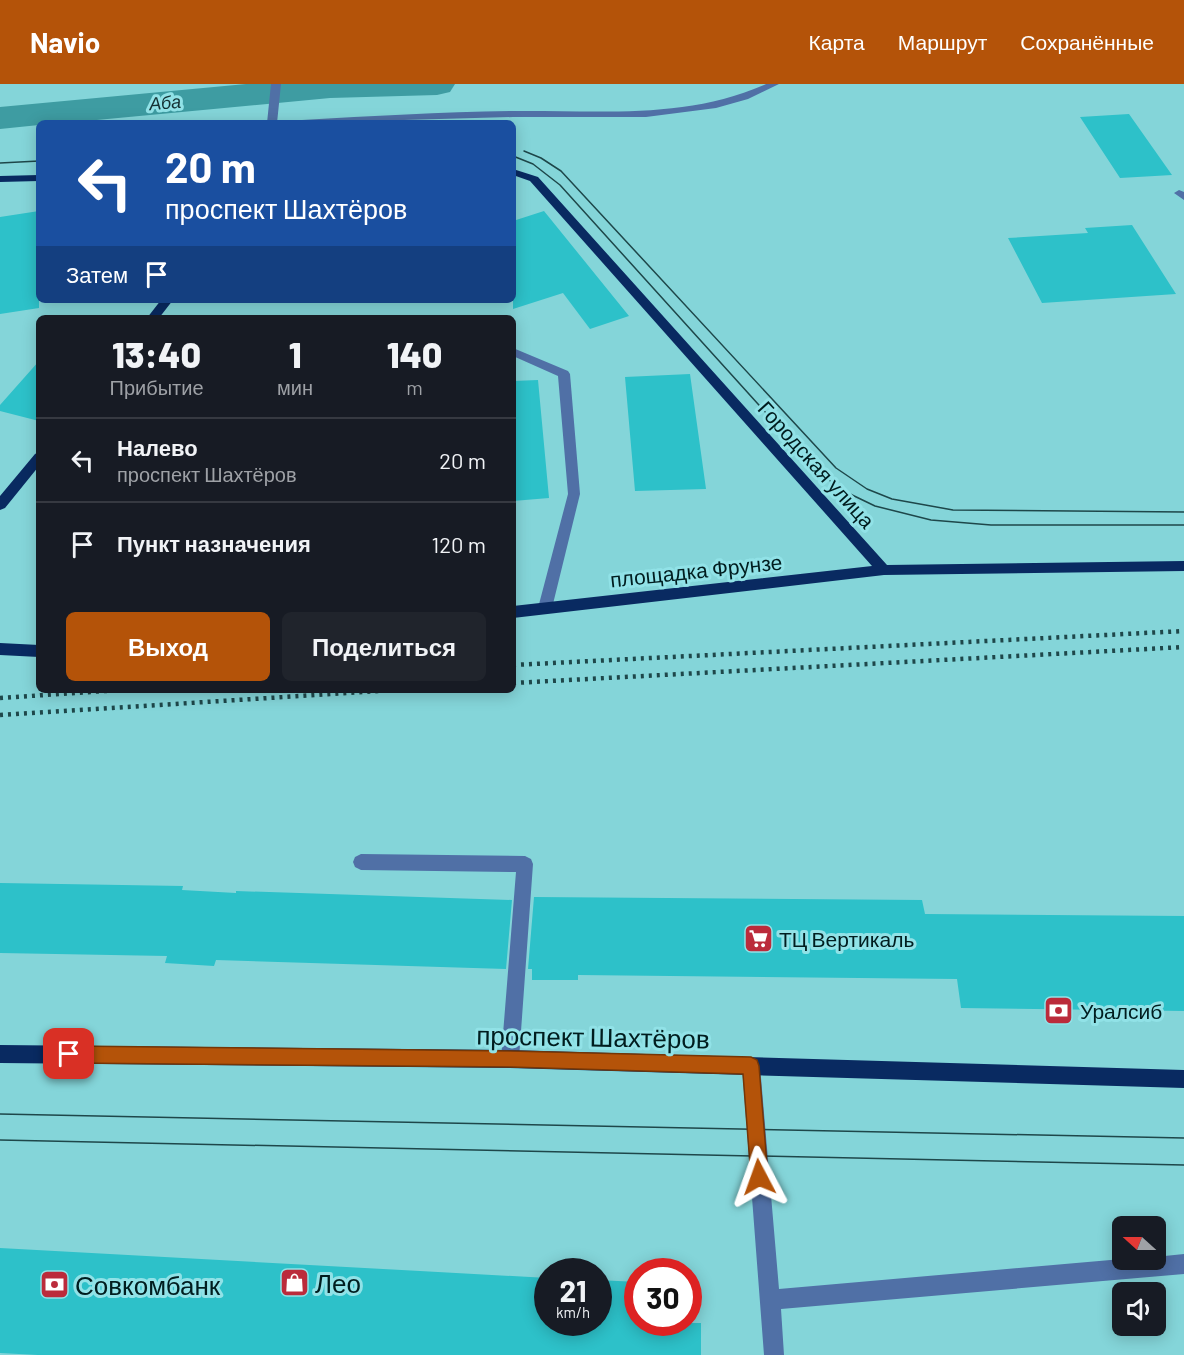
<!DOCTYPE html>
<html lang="ru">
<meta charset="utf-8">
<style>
body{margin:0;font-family:Barlow,sans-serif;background:#20242c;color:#f1f3f6;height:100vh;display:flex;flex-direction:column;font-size:22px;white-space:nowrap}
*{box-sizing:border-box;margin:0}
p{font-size:20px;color:#9ea1a6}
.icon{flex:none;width:33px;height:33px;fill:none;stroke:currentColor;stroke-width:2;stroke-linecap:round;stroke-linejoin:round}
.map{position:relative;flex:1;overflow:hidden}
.sheet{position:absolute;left:36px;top:231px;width:480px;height:378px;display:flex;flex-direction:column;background:#171b24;border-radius:9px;box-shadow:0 3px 15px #0003}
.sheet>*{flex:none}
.hud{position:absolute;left:36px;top:36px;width:480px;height:183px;border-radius:9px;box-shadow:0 3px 15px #0003;background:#1a4fa0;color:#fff;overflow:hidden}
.needle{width:39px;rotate:291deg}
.buttons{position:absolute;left:1112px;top:1132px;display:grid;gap:12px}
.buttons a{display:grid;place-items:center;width:54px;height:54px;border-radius:9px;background:#171b24;box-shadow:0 3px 15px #0003;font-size:30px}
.speed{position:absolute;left:534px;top:1174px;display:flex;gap:12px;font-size:30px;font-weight:700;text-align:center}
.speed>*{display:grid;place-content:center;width:78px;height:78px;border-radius:50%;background:#171b24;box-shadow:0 3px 15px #0003;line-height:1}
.speed small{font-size:15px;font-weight:400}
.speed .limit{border:9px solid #d22;background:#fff;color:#111}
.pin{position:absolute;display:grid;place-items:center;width:51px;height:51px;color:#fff;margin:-26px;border-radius:12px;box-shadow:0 3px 9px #0006}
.me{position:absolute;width:66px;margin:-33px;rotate:356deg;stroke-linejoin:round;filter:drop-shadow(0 0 4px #0008)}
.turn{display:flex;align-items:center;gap:21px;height:126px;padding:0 30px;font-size:27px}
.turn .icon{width:78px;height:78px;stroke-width:2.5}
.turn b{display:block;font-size:42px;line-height:51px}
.then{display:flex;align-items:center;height:57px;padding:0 30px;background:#0003;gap:12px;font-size:22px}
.eta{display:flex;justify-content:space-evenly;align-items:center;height:102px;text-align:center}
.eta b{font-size:36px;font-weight:800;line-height:42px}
.action{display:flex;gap:12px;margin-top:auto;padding:12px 30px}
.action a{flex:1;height:69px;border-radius:9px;background:#b45309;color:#fff;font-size:24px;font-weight:800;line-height:69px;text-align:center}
.action a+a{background:#20242c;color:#f1f3f6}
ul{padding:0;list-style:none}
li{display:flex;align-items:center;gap:18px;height:84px;padding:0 30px;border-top:2px solid #363941}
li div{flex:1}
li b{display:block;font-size:22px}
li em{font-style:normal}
header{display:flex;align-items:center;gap:36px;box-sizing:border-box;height:84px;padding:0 30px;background:#b45309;color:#fff}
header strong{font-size:28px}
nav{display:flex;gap:33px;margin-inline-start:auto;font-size:21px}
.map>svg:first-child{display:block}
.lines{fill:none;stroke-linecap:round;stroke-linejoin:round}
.river{fill:#3e9ca2;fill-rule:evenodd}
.building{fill:#2dc1c9}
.minor{fill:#5070a6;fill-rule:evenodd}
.major{fill:#092a61;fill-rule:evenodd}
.tram{stroke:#1e474a;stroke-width:1.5}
.rail{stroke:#1e474a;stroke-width:4.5;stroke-dasharray:3 5;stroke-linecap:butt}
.route{fill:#b45309;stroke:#753606;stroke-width:1.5}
.labels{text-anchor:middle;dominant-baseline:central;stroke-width:6;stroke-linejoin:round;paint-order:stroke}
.far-water-label{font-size:18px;font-style:italic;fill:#143133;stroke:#91e2e7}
.street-label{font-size:21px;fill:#001d1f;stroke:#91e2e7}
.poi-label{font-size:21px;fill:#001d1f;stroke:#91e2e7;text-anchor:start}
.near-street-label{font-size:26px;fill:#001d1f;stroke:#91e2e7}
.near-poi-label{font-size:26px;fill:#001d1f;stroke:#91e2e7;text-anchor:start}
</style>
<header>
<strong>Navio</strong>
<nav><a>Карта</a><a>Маршрут</a><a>Сохранённые</a></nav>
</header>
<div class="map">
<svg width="1184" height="1271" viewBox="0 0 1184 1271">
<rect width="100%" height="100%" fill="#84d5d9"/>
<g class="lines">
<!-- river -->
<path class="river" d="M 246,0 L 455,0 L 450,8 L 437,11 L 330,14 L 65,39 L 39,39 L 39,41 L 0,45 L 0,23 Z"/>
</g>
<!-- building -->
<path class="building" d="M 1129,30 L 1172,91 L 1120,94 L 1080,33 Z
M 39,127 L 39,224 L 0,230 L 0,133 Z
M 544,127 L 629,232 L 590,245 L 563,209 L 513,225 L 513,137 Z
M 1132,141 L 1176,210 L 1042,219 L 1008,154 L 1088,149 L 1085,144 Z
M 39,277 L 39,337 L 0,327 L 0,321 Z
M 690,290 L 706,405 L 635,407 L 625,293 Z
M 538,296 L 549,414 L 513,417 L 513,297 Z
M 0,799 L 183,802 L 182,806 L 236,809 L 236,807 L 512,816 L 506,885 L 216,876 L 214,882 L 165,879 L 167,872 L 0,869 Z
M 534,813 L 922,816 L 925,830 L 1184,832 L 1184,927 L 961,924 L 957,895 L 578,891 L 578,896 L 532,896 L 532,885 L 528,885 Z
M 0,1164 L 548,1194 L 548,1239 L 598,1239 L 598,1196 L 638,1198 L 638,1239 L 701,1239 L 701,1271 L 38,1271 L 0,1269 Z"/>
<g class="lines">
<!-- minor -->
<path class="minor" d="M 271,0 L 281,0 L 277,39 L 267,39 Z
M 766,0 L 779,0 L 748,15 L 716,24 L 646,33 L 513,33 L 297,39 L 302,36 C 372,32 441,28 511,27 C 598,26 685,36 766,0 Z
M 1179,106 L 1184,108 L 1184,116 L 1174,109 Z
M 513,264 L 568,287 L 570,290 L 580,410 L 552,524 L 550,528 L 540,528 L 538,524 L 568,410 L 558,292 L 513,272 Z
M 361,770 L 525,772 L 531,775 L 533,780 L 519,975 L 516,981 L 510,984 L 504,981 L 501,975 L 516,788 L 361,786 L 355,783 L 353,778 L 355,773 Z
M 751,973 L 757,976 L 760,982 L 779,1205 L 1122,1175 L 1155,1176 L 1155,1173 L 1184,1170 L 1184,1190 L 781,1225 L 784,1271 L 764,1271 L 742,982 L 745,976 Z"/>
<!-- major -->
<path class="major" d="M 513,85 L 538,93 L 887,481 L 1184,477 L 1184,487 L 884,491 L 513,534 L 513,522 L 872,482 L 530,97 L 513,91 Z
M 39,91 L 39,97 L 0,98 L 0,92 Z
M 161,216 L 173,216 L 159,234 L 147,234 Z
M 39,368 L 39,382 L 5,424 L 0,426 L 0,412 L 35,370 Z
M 0,559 L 39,561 L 39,573 L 0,571 Z
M 0,961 L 510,966 L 1184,986 L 1184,1004 L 510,984 L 0,979 Z"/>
<!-- tram -->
<path class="tram" d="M 524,67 L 541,74 L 561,87 L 836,384 L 867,405 L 892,415 L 953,426 L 1184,428
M 513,72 L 533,80 L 560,101 L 823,392 L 848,409 L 875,422 L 931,436 L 991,441 L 1184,441
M 0,79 L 39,77
M 0,1030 L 1184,1054
M 0,1056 L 1184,1081"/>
<!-- rail -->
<path class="rail" d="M 513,581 L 1184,547
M 513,599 L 1184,563
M 0,614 L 120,606
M 0,631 L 395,606"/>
</g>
<!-- route -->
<path class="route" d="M 69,962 L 510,967 L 751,973 L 757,976 L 759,982 L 768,1093 L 766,1099 L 759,1102 L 753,1099 L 751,1093 L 743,990 L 510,983 L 69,979 L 64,976 L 61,970 L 64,965 Z"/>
<!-- icons -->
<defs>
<symbol id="supermarket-square" viewBox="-11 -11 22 22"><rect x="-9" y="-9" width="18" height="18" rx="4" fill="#bb2b3b" stroke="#91e2e7"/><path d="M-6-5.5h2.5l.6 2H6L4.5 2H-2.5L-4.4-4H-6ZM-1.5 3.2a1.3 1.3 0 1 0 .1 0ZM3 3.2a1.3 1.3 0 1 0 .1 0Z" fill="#fff"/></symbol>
<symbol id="bank-square" viewBox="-11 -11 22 22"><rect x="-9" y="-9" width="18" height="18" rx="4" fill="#bb2b3b" stroke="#91e2e7"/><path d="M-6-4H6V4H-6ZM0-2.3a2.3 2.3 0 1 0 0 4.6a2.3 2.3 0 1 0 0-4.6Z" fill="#fff"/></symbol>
<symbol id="shop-square" viewBox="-11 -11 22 22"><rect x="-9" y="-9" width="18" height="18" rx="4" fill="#bb2b3b" stroke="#91e2e7"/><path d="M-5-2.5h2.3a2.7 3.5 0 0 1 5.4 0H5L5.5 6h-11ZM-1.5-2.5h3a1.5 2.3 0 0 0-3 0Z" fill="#fff"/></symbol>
</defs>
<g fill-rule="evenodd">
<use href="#supermarket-square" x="742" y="838" width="33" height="33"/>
<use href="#bank-square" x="1042" y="910" width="33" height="33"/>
<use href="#shop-square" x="278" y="1182" width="33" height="33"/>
<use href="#bank-square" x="38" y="1184" width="33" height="33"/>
</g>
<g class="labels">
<!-- far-water labels -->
<g class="far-water-label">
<text transform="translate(165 18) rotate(-5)">Аба</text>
</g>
<!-- street labels -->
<g class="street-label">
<text transform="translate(817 380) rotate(48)">Городская улица</text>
<text transform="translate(696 486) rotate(-6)">площадка Фрунзе</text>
</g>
<!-- poi labels -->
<g class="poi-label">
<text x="779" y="854">ТЦ Вертикаль</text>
<text x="1080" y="926">Уралсиб</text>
</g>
<!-- near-street labels -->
<g class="near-street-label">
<text transform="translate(593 952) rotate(1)">проспект Шахтёров</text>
</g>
<!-- near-poi labels -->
<g class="near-poi-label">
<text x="315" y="1198">Лео</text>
<text x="75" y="1200">Совкомбанк</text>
</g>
</g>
</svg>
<div class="buttons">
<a><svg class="needle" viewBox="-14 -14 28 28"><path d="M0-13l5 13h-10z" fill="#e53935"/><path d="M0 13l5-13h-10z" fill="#9ea1a6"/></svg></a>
<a><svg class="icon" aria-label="sound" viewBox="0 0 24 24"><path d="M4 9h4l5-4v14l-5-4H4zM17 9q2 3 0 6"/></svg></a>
</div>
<div class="speed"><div>21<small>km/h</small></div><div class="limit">30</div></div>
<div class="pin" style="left:69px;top:970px;background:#d93025"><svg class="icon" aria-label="arrive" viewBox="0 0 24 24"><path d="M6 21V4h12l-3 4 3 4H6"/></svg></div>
<svg class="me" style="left:759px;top:1093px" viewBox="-20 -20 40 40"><path d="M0-17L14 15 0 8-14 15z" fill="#b45309" stroke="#fff" stroke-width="4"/></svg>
<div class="hud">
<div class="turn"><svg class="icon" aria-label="left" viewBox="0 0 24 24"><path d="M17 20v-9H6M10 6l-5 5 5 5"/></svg><div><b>20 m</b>проспект Шахтёров</div></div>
<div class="then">Затем<svg class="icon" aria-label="arrive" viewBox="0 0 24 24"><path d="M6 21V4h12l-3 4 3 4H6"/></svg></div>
</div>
<section class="sheet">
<div class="eta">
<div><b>13:40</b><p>Прибытие</p></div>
<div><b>1</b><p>мин</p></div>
<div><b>140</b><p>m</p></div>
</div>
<ul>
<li><svg class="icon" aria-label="left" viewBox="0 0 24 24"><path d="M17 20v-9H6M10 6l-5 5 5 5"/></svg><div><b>Налево</b><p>проспект Шахтёров</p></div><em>20 m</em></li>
<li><svg class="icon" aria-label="arrive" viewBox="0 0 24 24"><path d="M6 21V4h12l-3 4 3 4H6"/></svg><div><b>Пункт назначения</b></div><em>120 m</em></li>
</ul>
<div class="action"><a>Выход</a><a>Поделиться</a></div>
</section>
</div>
